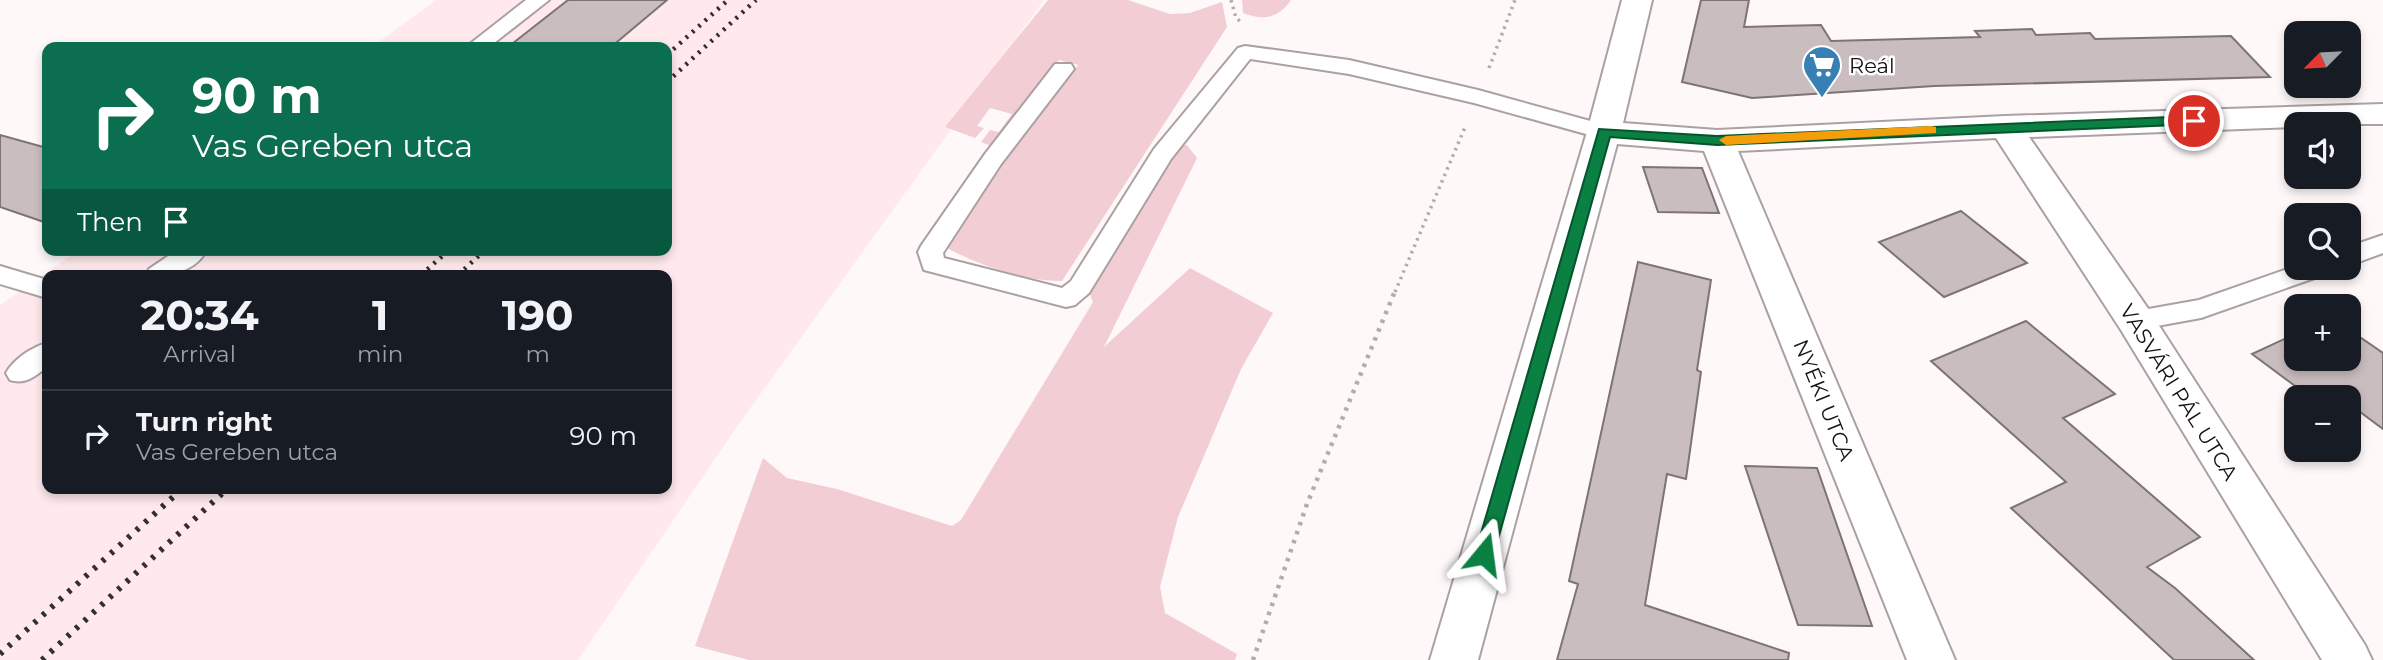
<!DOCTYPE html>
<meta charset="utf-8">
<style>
body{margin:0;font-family:Montserrat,sans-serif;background:#20242c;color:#f1f3f6;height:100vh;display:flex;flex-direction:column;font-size:26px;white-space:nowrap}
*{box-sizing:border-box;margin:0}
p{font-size:23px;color:#9ea1a6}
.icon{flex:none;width:38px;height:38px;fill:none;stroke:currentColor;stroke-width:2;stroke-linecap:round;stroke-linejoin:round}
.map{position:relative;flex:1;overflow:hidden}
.details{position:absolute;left:42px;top:270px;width:630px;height:224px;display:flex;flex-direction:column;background:#171b24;border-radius:14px;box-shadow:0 4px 10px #0003}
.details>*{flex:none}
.hud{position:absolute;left:42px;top:42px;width:630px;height:214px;border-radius:14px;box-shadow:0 4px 10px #0003;background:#0b6e4f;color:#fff;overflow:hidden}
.needle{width:46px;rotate:246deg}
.controls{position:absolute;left:2284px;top:21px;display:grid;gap:14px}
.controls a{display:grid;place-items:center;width:77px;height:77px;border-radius:14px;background:#171b24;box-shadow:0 4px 10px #0003;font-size:35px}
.pin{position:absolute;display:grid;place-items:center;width:60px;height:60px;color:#fff;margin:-30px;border:4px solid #fff;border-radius:50%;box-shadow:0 2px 7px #0007}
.me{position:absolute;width:77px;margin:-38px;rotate:16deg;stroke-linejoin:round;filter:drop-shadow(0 0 5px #0008)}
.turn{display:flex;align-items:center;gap:24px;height:147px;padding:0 35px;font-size:32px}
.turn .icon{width:91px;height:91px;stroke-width:2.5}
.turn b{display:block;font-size:49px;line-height:60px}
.then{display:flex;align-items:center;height:66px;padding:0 35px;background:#0003;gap:14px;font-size:26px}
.eta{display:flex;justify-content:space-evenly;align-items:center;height:119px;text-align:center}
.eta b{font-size:42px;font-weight:700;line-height:49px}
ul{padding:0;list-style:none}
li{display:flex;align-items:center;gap:21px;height:91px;padding:0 35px;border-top:2px solid #363941}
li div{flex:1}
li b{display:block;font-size:26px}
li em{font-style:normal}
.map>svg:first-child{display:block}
.built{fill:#ffe9ed;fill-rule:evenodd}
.green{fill:#f2cdd4}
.building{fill:#c9bdbf;stroke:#7e7375;stroke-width:2}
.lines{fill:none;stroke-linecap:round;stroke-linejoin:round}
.service-casing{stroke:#aca0a2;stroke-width:4}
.minor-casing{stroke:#aca0a2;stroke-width:4}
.path-far1{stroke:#b2acad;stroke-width:3.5;stroke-dasharray:2.5 4.5;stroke-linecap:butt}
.path{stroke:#b2acad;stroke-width:4.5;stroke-dasharray:3.5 6;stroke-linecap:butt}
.service{fill:#fff;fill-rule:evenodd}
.minor{fill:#fff;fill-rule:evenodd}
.rail-far1{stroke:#332e2f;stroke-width:4.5;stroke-dasharray:2.5 6;stroke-linecap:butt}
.rail{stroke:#332e2f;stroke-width:6;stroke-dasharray:3.5 8;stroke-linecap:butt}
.route{fill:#0b8043;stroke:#07532c;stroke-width:2}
.slow{fill:#f59e0b}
.labels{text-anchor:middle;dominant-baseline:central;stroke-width:5;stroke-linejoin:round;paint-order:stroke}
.poi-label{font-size:21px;fill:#161112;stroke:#fff;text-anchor:start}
.street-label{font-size:21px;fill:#161112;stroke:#fff}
</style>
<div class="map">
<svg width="2383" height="660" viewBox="0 0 2383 660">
<rect width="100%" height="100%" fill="#fef8f9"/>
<!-- built -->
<path class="built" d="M 436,0 L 1044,0 L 736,428 L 578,660 L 0,660 L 0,305 L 79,250 L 667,250 L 667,47 L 372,47 ZM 47,275 L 667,275 L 667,488 L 47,488 Z"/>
<!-- green -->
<path class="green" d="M 1048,0 L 1128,0 L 1170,14 L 1190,13 L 1222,2 L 1227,27 L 1062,281 C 1026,282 976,264 945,247 L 999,169 L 1078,65 L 1059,60 L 997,143 L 991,146 L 981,142 L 990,130 L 999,132 L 1012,114 L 990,108 L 977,126 L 984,128 L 975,138 L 945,127 Z
M 1242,0 L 1291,0 C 1279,18 1263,21 1243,13 Z
M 1170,144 L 1187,145 L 1197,158 L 1104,347 L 1190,268 L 1273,313 L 1241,369 L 1178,517 L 1160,587 L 1165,613 L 1237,654 L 1235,660 L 749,660 L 695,646 L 763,458 L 787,478 L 837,489 L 952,526 L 961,520 L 1093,302 L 1089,292 Z"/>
<!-- building -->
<path class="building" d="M 568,0 L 667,0 L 611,47 L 508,47 Z
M 1701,0 L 1749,0 L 1744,27 L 1821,25 L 1831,41 L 1980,37 L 1975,31 L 2032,29 L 2036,35 L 2090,33 L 2095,39 L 2231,36 L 2270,77 L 1934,86 L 1752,98 L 1682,82 Z
M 0,135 L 47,148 L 47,223 L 0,207 Z
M 1643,167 L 1702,168 L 1719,213 L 1658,212 Z
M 1961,211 L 2027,263 L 1944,297 L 1879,242 Z
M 1638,262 L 1711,280 L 1697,370 L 1701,372 L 1686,479 L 1667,474 L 1645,605 L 1789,653 L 1788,660 L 1557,660 L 1578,584 L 1569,581 Z
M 2026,321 L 2115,394 L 2063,418 L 2200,537 L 2147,567 L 2175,588 L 2254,660 L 2174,660 L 2011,508 L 2066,482 L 1931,361 Z
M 2296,329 L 2296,359 L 2348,359 L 2348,329 L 2383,353 L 2383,429 L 2348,403 L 2348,397 L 2341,397 L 2328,388 L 2310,397 L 2252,354 L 2295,334 L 2291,331 Z
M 1745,466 L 1817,468 L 1872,626 L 1798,625 Z"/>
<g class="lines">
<defs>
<path id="service" d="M 526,0 L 549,0 L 489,47 L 466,47 Z
M 1245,46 L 1349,60 L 1478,90 L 1612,127 L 1615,132 L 1612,137 L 1604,139 L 1474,103 L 1349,74 L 1250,59 L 1171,159 L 1089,293 L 1075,305 L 1066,307 L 924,270 L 918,252 L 921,246 L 985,154 L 1055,64 L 1071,64 L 1074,69 L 1001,164 L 943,253 L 944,258 L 1062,288 L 1071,281 L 1154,149 L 1238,48 Z
M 2383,235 L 2383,253 L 2348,266 L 2348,247 Z
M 177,250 L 207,250 C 193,274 170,275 146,275 L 149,269 Z
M 0,266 L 47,280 L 47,298 L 0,284 Z
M 2296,266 L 2330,268 L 2326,274 L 2201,318 L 2135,330 L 2126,327 L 2122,320 L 2126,313 L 2199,300 Z
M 47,343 L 47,367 C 35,376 26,385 10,380 L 6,373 C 14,359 32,347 47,343 Z"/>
<path id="minor" d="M 1622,0 L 1652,0 L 1623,123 L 1717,130 L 2005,116 L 2383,104 L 2383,124 L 2296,124 L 2296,127 L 2029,137 L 2149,310 L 2365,645 L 2372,660 L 2322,660 L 2121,330 L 1996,138 L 1738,151 L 1955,660 L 1907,660 L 1704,151 L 1617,144 L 1478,660 L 1430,660 L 1587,132 Z"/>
</defs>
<!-- service casing -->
<use href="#service" class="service-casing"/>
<!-- minor casing -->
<use href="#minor" class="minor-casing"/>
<!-- path-far1 -->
<path class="path-far1" d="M 1231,0 L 1236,18 L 1240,21
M 1489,68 L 1515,0
M 1395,292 L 1466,125"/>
<!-- path -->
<path class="path" d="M 1253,660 L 1307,504 L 1395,291"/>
<!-- service -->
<use href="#service" class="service"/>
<!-- minor -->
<use href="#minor" class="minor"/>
<!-- rail-far1 -->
<path class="rail-far1" d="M 667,55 L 728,0
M 667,82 L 756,0
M 421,275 L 449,250
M 458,275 L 485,250"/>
<!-- rail -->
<path class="rail" d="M 0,654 L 183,488
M 42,660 L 228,488"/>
</g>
<!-- route -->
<path class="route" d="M 2194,116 L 2201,121 L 2199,124 L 1717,145 L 1610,137 L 1494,554 L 1491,560 L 1484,562 L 1478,560 L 1475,554 L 1599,129 L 1717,136 Z"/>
<!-- slow -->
<path class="slow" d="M 1931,126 L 1936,127 L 1936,133 L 1726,145 L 1719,140 L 1726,136 Z"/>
<!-- icons -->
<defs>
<symbol id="supermarket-pin" viewBox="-11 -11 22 30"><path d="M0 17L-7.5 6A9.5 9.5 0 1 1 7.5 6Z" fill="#3680b4" stroke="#fff"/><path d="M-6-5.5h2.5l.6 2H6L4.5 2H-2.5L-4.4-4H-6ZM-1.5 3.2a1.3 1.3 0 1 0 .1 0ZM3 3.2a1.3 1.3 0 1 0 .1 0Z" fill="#fff"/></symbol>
</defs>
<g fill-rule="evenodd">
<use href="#supermarket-pin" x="1800" y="43" width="44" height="60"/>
</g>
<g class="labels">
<!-- poi labels -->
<g class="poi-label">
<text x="1849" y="65">Reál</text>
</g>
<!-- street labels -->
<g class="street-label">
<text transform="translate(2179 392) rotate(58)">VASVÁRI PÁL UTCA</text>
<text transform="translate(1824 400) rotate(68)">NYÉKI UTCA</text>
</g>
</g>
</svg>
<div class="controls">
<a><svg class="needle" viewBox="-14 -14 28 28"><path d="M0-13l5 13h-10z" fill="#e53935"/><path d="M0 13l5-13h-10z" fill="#9ea1a6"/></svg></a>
<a><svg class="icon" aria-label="sound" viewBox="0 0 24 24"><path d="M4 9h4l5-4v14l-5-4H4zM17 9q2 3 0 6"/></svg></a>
<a><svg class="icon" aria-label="search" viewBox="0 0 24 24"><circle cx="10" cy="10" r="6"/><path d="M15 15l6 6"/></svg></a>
<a>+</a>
<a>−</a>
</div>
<div class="pin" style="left:2194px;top:121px;background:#d93025"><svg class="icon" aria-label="arrive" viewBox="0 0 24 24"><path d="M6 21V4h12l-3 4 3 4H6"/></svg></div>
<svg class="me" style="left:1484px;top:554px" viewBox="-20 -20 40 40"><path d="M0-17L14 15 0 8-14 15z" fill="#0b8043" stroke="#fff" stroke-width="4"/></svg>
<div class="hud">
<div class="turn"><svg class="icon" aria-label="right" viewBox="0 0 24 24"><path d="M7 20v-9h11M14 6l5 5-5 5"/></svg><div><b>90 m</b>Vas Gereben utca</div></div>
<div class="then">Then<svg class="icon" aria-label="arrive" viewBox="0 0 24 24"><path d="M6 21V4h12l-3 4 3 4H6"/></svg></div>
</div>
<section class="details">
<div class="eta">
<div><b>20:34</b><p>Arrival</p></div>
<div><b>1</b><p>min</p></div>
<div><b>190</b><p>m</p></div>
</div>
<ul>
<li><svg class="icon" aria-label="right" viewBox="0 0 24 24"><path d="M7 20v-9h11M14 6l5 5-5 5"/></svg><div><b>Turn right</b><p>Vas Gereben utca</p></div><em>90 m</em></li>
</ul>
</section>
</div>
